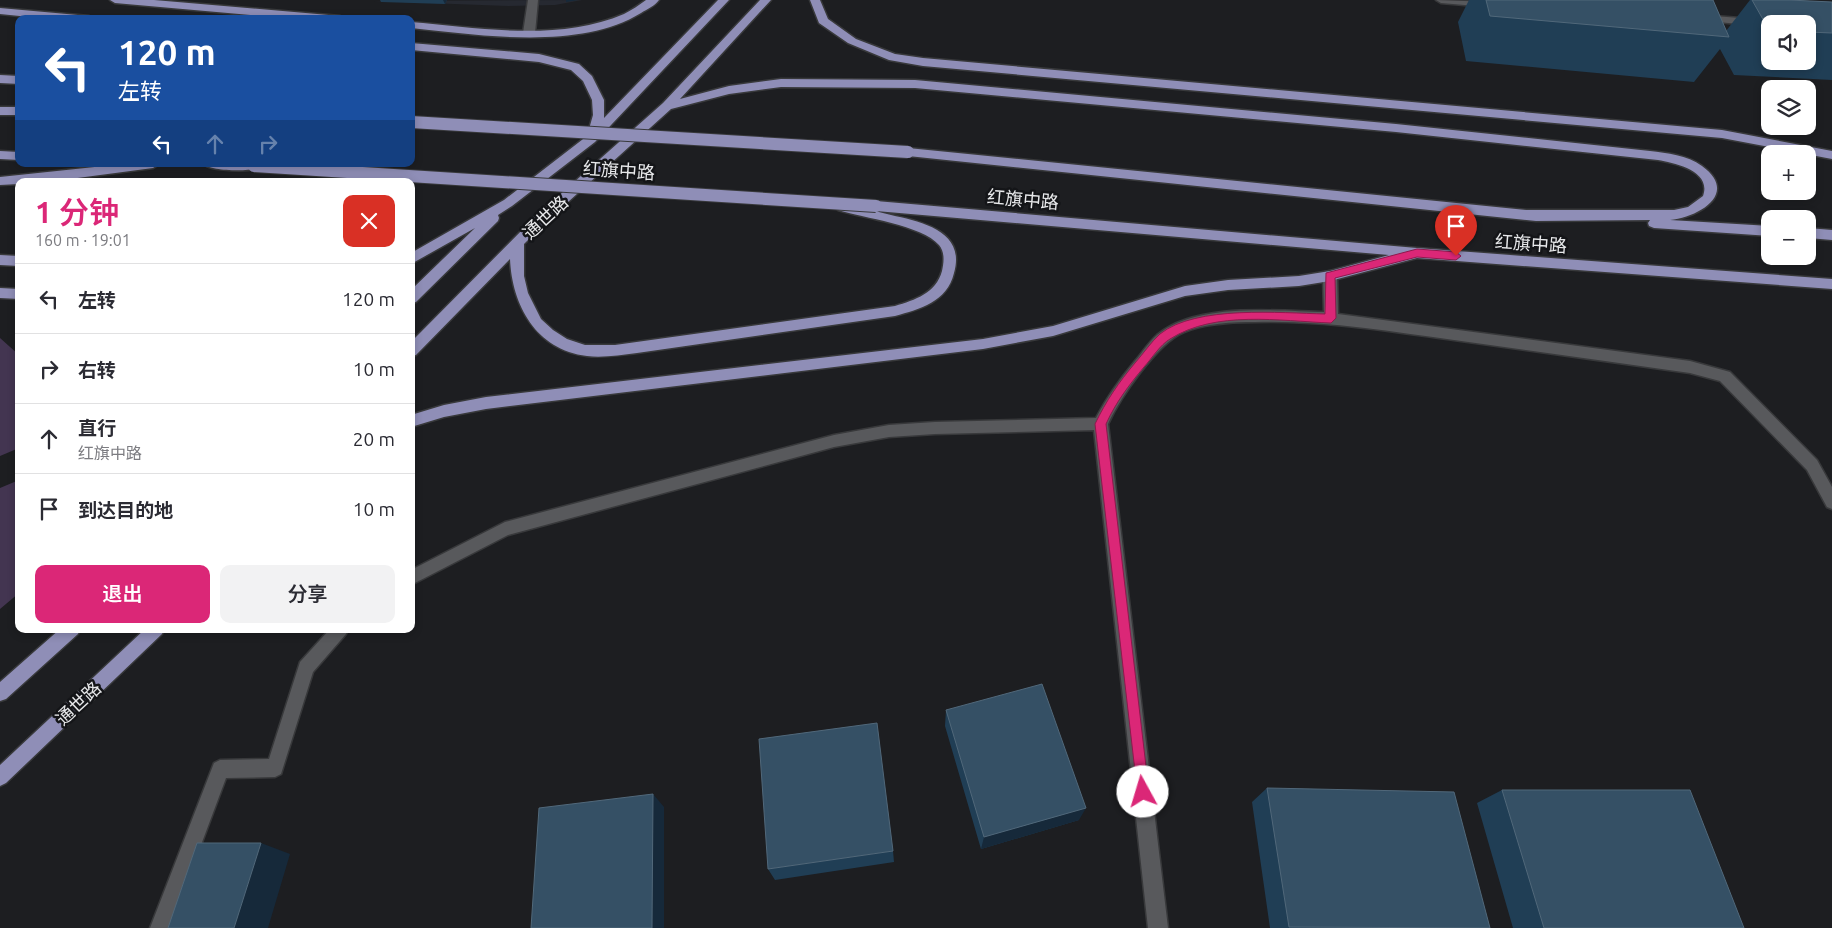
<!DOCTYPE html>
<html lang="zh">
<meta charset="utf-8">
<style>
body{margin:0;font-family:Ubuntu,"Noto Sans SC",sans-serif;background:#f2f2f3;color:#2b2b33;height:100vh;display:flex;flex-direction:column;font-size:19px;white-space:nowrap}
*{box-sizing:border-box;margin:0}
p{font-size:16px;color:#7c7c81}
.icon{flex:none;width:28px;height:28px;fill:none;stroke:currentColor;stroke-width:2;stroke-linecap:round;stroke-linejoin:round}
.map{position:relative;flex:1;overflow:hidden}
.details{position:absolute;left:15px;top:178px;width:400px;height:455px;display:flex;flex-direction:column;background:#fff;border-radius:10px;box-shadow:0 2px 8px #0003}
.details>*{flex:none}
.guide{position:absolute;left:15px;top:15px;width:400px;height:152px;border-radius:10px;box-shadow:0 2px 8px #0003;background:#1a4fa0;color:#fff;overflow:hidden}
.buttons{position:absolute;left:1761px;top:15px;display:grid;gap:10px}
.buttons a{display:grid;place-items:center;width:55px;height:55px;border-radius:10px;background:#fff;box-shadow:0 2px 8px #0003;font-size:25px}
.pin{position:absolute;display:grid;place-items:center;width:42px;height:42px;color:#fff;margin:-51px -21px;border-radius:50% 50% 50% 0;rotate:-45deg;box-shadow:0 0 5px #0007}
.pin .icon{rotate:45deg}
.me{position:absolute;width:55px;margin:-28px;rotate:354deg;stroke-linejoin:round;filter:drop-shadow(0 0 4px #0008)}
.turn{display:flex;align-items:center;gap:18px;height:105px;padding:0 20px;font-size:22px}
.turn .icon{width:65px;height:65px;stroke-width:2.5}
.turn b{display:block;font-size:35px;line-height:42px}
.lanes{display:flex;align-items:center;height:48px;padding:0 20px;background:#0003;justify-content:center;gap:25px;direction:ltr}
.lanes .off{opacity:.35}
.round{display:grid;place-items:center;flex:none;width:52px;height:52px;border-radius:10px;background:#f2f2f3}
.head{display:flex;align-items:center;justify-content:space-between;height:85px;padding:0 20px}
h1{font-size:30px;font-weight:600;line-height:38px;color:#db2777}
.action{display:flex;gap:10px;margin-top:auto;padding:10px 20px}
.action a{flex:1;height:58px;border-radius:10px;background:#db2777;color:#fff;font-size:20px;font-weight:600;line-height:58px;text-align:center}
.action a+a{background:#f2f2f3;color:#2b2b33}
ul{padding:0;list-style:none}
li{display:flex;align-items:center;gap:15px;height:70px;padding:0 20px;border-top:1px solid #e1e1e2}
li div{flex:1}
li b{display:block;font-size:19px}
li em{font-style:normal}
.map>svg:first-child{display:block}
.built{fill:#262931}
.green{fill:#433551}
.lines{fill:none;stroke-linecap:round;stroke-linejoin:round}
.minor-casing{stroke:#38393b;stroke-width:3}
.major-casing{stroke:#38393b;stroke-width:3}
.minor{fill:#58595c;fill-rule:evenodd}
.major{fill:#8f8eb7;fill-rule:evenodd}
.major-bridge-casing{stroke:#38393b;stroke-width:14;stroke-linecap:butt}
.major-bridge{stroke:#8f8eb7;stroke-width:12}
.wall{fill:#203e55;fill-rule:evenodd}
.shaded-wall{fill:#16293a}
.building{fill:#355065;stroke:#51687a}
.route{fill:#db2777;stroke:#8e194d}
.labels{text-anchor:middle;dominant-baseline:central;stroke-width:5;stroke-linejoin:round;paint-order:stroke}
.street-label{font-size:18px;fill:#e7e8ea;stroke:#141518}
</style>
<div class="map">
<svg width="1832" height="928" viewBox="0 0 1832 928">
<rect width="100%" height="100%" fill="#1d1e21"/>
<!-- built -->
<path class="built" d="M 582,0 L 555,5 L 508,6 L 374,1 Z"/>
<!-- green -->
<path class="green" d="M 0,338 L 19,355 L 19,448 L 0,456 Z
M 19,480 L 19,593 L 0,609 L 0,488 Z"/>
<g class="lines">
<defs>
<path id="minor" d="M 528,0 L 538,0 L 535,33 L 529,36 L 523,33 Z
M 1436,0 L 1492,2 L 1493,4 L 1488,7 L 1441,3 Z
M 1701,15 L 1779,21 L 1784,24 L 1770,24 L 1770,27 L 1697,20 L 1696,18 Z
M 1330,271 L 1335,272 L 1337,276 L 1338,314 L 1690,361 L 1730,372 L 1817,460 L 1832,487 L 1832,509 L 1827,507 L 1807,470 L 1720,381 L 1690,373 C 1611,362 1533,351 1454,340 C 1388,331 1322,320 1255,322 C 1232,322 1206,323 1184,332 C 1157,343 1120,398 1108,424 L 1168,928 L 1148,928 L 1094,430 L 935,434 L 889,437 L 834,447 L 508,535 L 411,585 L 411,570 L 505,522 L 834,435 L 889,425 L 935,422 L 1096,418 C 1107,397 1120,379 1135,361 C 1142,353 1148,343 1157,335 C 1196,302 1276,311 1324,312 L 1323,276 L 1325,272 Z
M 330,629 L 348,629 L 346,634 L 313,672 L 281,774 L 275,777 L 226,778 L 170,928 L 150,928 L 214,763 L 220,760 L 269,759 L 300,662 Z"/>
<path id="major" d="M 110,0 L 154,0 L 340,16 L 345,19 L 297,19 L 115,3 Z
M 646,0 L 659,0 C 655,6 647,9 641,13 C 580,51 479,35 411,28 L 411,22 C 480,28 558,42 624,14 C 632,10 639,5 646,0 Z
M 718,0 L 729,0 L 595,142 L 512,206 L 498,215 L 499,218 L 498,221 L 416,302 L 411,303 L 411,290 L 475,228 L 411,264 L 411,253 L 504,200 L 587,136 L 593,115 L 592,100 L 583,81 L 571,70 L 539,62 L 411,50 L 411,43 L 539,54 L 579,64 L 592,76 L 604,100 L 604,118 Z
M 760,0 L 771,0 L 680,99 L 729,86 L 781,79 L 915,80 L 1396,124 L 1650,151 C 1667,153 1687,155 1702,166 C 1739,193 1700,217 1670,220 L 1770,226 L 1770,236 L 1654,228 L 1649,226 L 1648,223 L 1650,220 L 1536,221 L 908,156 L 902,152 L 908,148 L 1526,210 L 1674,210 L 1688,207 L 1703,196 C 1712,171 1675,163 1658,160 L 1396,132 L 915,88 L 781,87 L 729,94 L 671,109 L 547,221 L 524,244 L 524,276 L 528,293 L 541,319 L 553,330 L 567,339 L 585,345 L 615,345 L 895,306 C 915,300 936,293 942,271 C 944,262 945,252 939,245 C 922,225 863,218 838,210 L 836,207 L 838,204 L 842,202 C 858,207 875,211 891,215 C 922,222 966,231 954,273 C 947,302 920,309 895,316 L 637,353 C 620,355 603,358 587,356 C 536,350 512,305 510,259 L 416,355 L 411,356 L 411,342 L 537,215 L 663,103 Z
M 810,0 L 820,0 L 828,19 L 856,39 L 895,54 L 923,58 L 1722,130 L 1832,151 L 1832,159 L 1722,138 L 923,66 L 889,60 L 848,43 L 819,23 Z
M 0,8 L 89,16 L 94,19 L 49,19 L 0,14 Z
M 0,75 L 19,76 L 19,84 L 0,83 Z
M 0,107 L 19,107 L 19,115 L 0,115 Z
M 0,151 L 19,152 L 19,160 L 0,159 Z
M 123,164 L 159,164 L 153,168 L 70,179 L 19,181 L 19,184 L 0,185 L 0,177 Z
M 204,164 L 259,164 L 260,166 C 255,173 209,171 204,164 Z
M 876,201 L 1417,248 L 1832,279 L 1832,289 L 1417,258 L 1330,281 L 1299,286 L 1228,290 L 1185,296 L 1053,336 L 983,349 L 486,409 L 444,417 L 411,427 L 411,415 L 444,405 L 486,397 L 983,339 L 1053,326 L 1185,286 L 1228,280 L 1299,276 L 1330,271 L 1389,255 L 876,211 L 872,209 L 870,206 L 872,203 Z
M 1808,228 L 1832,230 L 1832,240 L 1808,238 Z
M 0,255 L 19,256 L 19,266 L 0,265 Z
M 0,288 L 19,289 L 19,299 L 0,298 Z
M 60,629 L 80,629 L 78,634 L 6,699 L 0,701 L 0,682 Z
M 145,629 L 164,629 L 162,634 L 6,783 L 0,786 L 0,765 Z"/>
</defs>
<!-- minor casing -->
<use href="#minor" class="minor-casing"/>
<!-- major casing -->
<use href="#major" class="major-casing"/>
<!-- minor -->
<use href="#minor" class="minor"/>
<!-- major -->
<use href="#major" class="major"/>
<defs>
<path id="major-bridge" d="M 411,122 L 908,152
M 254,166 L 876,206"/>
</defs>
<!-- major-bridge casing -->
<use href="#major-bridge" class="major-bridge-casing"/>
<!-- major-bridge -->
<use href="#major-bridge" class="major-bridge"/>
</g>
<!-- wall -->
<path class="wall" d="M 380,0 L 447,0 L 445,4 L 381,2 Z
M 1469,0 L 1713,0 L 1726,31 L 1750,0 L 1789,0 L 1832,2 L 1832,80 L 1734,75 L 1720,49 L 1694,82 L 1466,61 L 1458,22 ZM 1770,24 L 1808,24 L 1808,61 L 1770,61 Z
M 946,710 L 1079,820 L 981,849 L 945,726 Z
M 1267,788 L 1490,928 L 1270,928 L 1252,802 Z
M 1502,790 L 1744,928 L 1513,928 L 1477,803 Z
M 893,851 L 894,862 L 775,880 L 768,869 Z"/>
<!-- shaded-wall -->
<path class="shaded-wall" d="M 443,0 L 447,0 L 445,4 Z
M 566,0 L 578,0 L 566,2 Z
M 653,794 L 664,807 L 664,928 L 652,928 Z
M 1086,808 L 1079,820 L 981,849 L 984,837 Z
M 261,843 L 290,854 L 268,928 L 234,928 Z"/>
<!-- building -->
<path class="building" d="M 1486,0 L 1713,0 L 1729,37 L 1490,16 Z
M 1752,0 L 1789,0 L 1832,2 L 1832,33 L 1808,32 L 1808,24 L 1770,24 L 1769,30 Z
M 1042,684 L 1086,808 L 984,837 L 946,710 Z
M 877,723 L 893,851 L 768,869 L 759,739 Z
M 1267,788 L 1454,792 L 1490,928 L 1289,927 Z
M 1502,790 L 1690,790 L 1744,928 L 1544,928 Z
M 653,794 L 652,928 L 531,928 L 539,808 Z
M 197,843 L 261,843 L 234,928 L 168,928 Z"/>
<!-- route -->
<path class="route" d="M 1417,249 L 1456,252 L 1461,256 L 1456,260 L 1417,257 L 1335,278 L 1336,318 L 1331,323 C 1279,321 1216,310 1170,339 C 1160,345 1152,358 1144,367 C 1129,385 1116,402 1106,424 L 1149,792 L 1147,797 L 1143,799 L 1138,797 L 1095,424 C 1106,401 1119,382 1135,363 C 1143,354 1151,342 1160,334 C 1196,305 1281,313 1325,314 L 1326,273 Z"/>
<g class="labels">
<!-- street labels -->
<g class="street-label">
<text transform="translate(619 170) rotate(4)">红旗中路</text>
<text transform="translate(1023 199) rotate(5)">红旗中路</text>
<text transform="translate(545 217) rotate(-43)">通世路</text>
<text transform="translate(1531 243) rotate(4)">红旗中路</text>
<text transform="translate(78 703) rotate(-43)">通世路</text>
</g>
</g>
</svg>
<div class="buttons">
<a><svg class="icon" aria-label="sound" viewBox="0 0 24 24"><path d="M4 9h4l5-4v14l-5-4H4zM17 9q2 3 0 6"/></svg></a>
<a><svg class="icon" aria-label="layers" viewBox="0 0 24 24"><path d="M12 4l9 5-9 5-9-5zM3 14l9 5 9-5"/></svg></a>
<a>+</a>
<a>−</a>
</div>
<div class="pin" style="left:1456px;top:256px;background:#d93025"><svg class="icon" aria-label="arrive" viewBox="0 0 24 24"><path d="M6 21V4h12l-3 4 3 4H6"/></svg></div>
<svg class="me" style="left:1143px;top:792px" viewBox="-20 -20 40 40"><circle r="19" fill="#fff"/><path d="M0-13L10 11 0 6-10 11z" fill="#db2777"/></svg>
<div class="guide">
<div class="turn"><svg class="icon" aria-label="left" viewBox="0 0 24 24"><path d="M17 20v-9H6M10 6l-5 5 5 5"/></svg><div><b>120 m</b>左转</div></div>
<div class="lanes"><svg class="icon" aria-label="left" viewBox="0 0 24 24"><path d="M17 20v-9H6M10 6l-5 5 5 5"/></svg><svg class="icon off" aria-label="ahead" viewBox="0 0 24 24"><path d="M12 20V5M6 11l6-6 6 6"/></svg><svg class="icon off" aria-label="right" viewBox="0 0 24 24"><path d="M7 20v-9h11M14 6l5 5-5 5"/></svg></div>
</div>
<section class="details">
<div class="head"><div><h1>1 分钟</h1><p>160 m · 19:01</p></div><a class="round" style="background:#d93025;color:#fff"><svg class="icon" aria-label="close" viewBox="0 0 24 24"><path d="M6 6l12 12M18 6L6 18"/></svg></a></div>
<ul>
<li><svg class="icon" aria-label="left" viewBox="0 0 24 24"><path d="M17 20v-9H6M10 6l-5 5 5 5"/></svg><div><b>左转</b></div><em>120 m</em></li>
<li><svg class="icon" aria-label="right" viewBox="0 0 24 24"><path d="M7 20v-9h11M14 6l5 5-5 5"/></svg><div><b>右转</b></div><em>10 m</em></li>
<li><svg class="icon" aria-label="ahead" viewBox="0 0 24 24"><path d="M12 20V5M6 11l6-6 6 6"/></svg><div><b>直行</b><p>红旗中路</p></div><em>20 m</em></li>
<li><svg class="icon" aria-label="arrive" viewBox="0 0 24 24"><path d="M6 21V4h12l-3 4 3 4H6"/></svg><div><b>到达目的地</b></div><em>10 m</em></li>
</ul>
<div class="action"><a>退出</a><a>分享</a></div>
</section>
</div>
